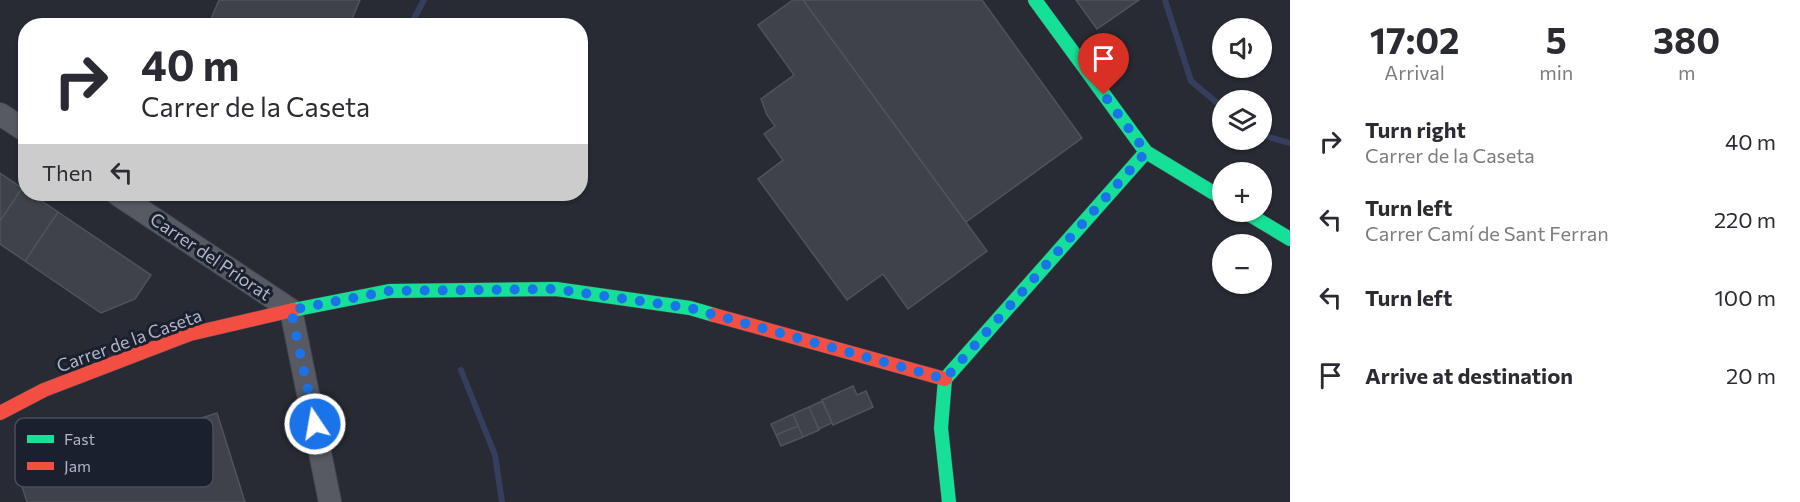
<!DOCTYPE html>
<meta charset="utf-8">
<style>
body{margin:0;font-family:Commissioner,sans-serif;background:#f2f2f3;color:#2b2b33;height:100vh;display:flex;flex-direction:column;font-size:22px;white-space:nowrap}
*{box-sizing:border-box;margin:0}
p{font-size:20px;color:#7c7c81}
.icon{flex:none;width:33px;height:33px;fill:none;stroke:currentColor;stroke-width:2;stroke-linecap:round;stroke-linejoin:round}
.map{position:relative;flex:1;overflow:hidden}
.details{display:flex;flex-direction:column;background:#fff;width:510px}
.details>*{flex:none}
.guide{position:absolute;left:18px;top:18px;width:570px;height:183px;border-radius:24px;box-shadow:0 2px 4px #0004;background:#fff;color:#2b2b33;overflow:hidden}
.fabs{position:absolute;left:1212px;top:18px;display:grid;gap:12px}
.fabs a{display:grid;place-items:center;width:60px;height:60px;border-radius:50%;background:#fff;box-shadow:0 2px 4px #0004;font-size:30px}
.pin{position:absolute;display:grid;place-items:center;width:51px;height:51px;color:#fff;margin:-62px -26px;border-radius:50% 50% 50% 0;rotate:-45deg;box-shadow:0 0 6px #0007}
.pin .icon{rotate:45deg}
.me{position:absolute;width:66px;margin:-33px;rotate:348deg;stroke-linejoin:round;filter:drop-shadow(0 0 4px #0008)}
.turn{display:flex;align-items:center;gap:21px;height:126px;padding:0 24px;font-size:27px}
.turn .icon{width:78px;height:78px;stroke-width:2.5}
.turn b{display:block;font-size:42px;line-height:51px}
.then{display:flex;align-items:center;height:57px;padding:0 24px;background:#0003;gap:12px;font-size:22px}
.eta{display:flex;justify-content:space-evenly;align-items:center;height:102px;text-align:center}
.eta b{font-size:36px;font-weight:700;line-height:42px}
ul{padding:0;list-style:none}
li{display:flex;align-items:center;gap:18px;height:78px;padding:0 24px}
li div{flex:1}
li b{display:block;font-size:22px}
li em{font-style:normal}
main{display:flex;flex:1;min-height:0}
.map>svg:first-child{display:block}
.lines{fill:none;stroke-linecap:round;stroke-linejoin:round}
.stream{stroke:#353f5d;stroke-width:6}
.building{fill:#3f424a;stroke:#50535c;stroke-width:1.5}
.street-casing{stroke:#44464d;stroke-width:24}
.fast-casing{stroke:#44464d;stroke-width:15}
.jam-casing{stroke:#44464d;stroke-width:15}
.street{stroke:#575a63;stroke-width:22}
.fast{stroke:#16e098;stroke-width:14}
.jam{stroke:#f24e42;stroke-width:14}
.route{stroke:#1a73e8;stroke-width:10;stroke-dasharray:0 18}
.labels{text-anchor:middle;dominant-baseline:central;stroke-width:6;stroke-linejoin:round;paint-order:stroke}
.street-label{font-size:18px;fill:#b1b6c6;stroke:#1b202f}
.key{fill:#1b202f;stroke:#484d5c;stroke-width:1.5}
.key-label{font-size:16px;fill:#b1b6c6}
</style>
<main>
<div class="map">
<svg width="1290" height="502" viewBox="0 0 1290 502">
<rect width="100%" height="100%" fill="#282b34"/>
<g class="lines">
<!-- stream -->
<path class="stream" d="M 1165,0 L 1191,81 L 1222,107
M 410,26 L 424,0
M 1262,135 L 1290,143
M 461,370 L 495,455 L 502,502"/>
</g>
<!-- building -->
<path class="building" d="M 219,0 L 360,0 L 349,26 L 208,26 Z
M 793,0 L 803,0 L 987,251 L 908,309 L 883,274 L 847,300 L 758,179 L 783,160 L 764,134 L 775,126 L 767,115 L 761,99 L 794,75 L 758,25 Z
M 803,0 L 982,0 L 1082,138 L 966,222 Z
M 1076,0 L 1139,0 L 1097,29 Z
M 0,173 L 22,188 L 0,221 Z
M 22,188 L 26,190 L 26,194 L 31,194 L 58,212 L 25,261 L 0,244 L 0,221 Z
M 58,212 L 151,275 L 135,299 L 101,313 L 25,261 Z
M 853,386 L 857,395 L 866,391 L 873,407 L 833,425 L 822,400 Z
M 822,401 L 832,423 L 819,429 L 809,407 Z
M 809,407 L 819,430 L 803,437 L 793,414 Z
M 217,413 L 245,502 L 27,502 L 19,477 Z
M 793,414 L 798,426 L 776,435 L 771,424 Z
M 798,426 L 803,437 L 781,446 L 776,435 Z"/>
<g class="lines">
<defs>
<path id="street" d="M 0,114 L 26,131
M 117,194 L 291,310 L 330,502"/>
<path id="fast" d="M 1035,0 L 1146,152 L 1222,198
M 1245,212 L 1290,239
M 293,310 L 389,291 L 556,289 L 690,308 L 714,315
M 949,502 L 941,428 L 945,379 L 1146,152"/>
<path id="jam" d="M 714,315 L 945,379
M 0,413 L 44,390 L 190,334 L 293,310"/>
</defs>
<!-- street casing -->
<use href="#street" class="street-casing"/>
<!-- fast casing -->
<use href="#fast" class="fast-casing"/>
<!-- jam casing -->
<use href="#jam" class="jam-casing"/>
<!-- street -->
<use href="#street" class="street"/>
<!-- fast -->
<use href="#fast" class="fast"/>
<!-- jam -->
<use href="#jam" class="jam"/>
</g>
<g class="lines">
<!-- route -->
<path class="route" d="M 315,424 L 291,310 L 389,291 L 555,289 L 690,308 L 945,379 L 1146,152 L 1104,95"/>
</g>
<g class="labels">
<!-- street labels -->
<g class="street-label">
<text transform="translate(211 256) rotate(34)">Carrer del Priorat</text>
<text transform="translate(129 340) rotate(-20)">Carrer de la Caseta</text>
</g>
</g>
<!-- legend -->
<rect x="15" y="418" width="198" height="69" rx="9" class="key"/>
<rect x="27" y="435" width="27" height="8" fill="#16e098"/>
<rect x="27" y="462" width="27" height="8" fill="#f24e42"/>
<g class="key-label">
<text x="64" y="445">Fast</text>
<text x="64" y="472">Jam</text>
</g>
</svg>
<div class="fabs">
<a><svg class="icon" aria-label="sound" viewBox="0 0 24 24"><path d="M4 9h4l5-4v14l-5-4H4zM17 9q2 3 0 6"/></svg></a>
<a><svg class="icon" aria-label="layers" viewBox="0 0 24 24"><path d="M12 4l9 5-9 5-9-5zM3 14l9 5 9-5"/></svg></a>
<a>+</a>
<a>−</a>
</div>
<div class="pin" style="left:1104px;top:95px;background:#d93025"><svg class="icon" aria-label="arrive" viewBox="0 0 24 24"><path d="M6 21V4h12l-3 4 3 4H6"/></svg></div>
<svg class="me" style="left:315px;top:424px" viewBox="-20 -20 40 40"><circle r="17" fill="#1a73e8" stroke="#fff" stroke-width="3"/><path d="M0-11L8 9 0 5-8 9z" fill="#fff"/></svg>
<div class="guide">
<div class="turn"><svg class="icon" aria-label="right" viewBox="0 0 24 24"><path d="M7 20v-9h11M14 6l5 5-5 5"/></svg><div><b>40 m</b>Carrer de la Caseta</div></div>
<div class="then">Then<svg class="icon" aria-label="left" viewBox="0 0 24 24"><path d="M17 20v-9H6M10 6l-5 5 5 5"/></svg></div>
</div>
</div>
<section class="details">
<div class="eta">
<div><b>17:02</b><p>Arrival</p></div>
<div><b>5</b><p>min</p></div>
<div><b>380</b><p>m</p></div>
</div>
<ul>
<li><svg class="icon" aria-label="right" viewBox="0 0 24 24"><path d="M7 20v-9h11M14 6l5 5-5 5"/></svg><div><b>Turn right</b><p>Carrer de la Caseta</p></div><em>40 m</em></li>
<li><svg class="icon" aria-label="left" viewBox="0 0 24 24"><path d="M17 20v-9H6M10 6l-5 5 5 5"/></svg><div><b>Turn left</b><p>Carrer Camí de Sant Ferran</p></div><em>220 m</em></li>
<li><svg class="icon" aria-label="left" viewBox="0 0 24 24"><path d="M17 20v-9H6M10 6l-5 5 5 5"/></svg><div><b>Turn left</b></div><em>100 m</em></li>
<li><svg class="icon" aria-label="arrive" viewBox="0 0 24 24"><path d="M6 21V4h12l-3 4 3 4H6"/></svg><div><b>Arrive at destination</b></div><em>20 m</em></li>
</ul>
</section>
</main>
